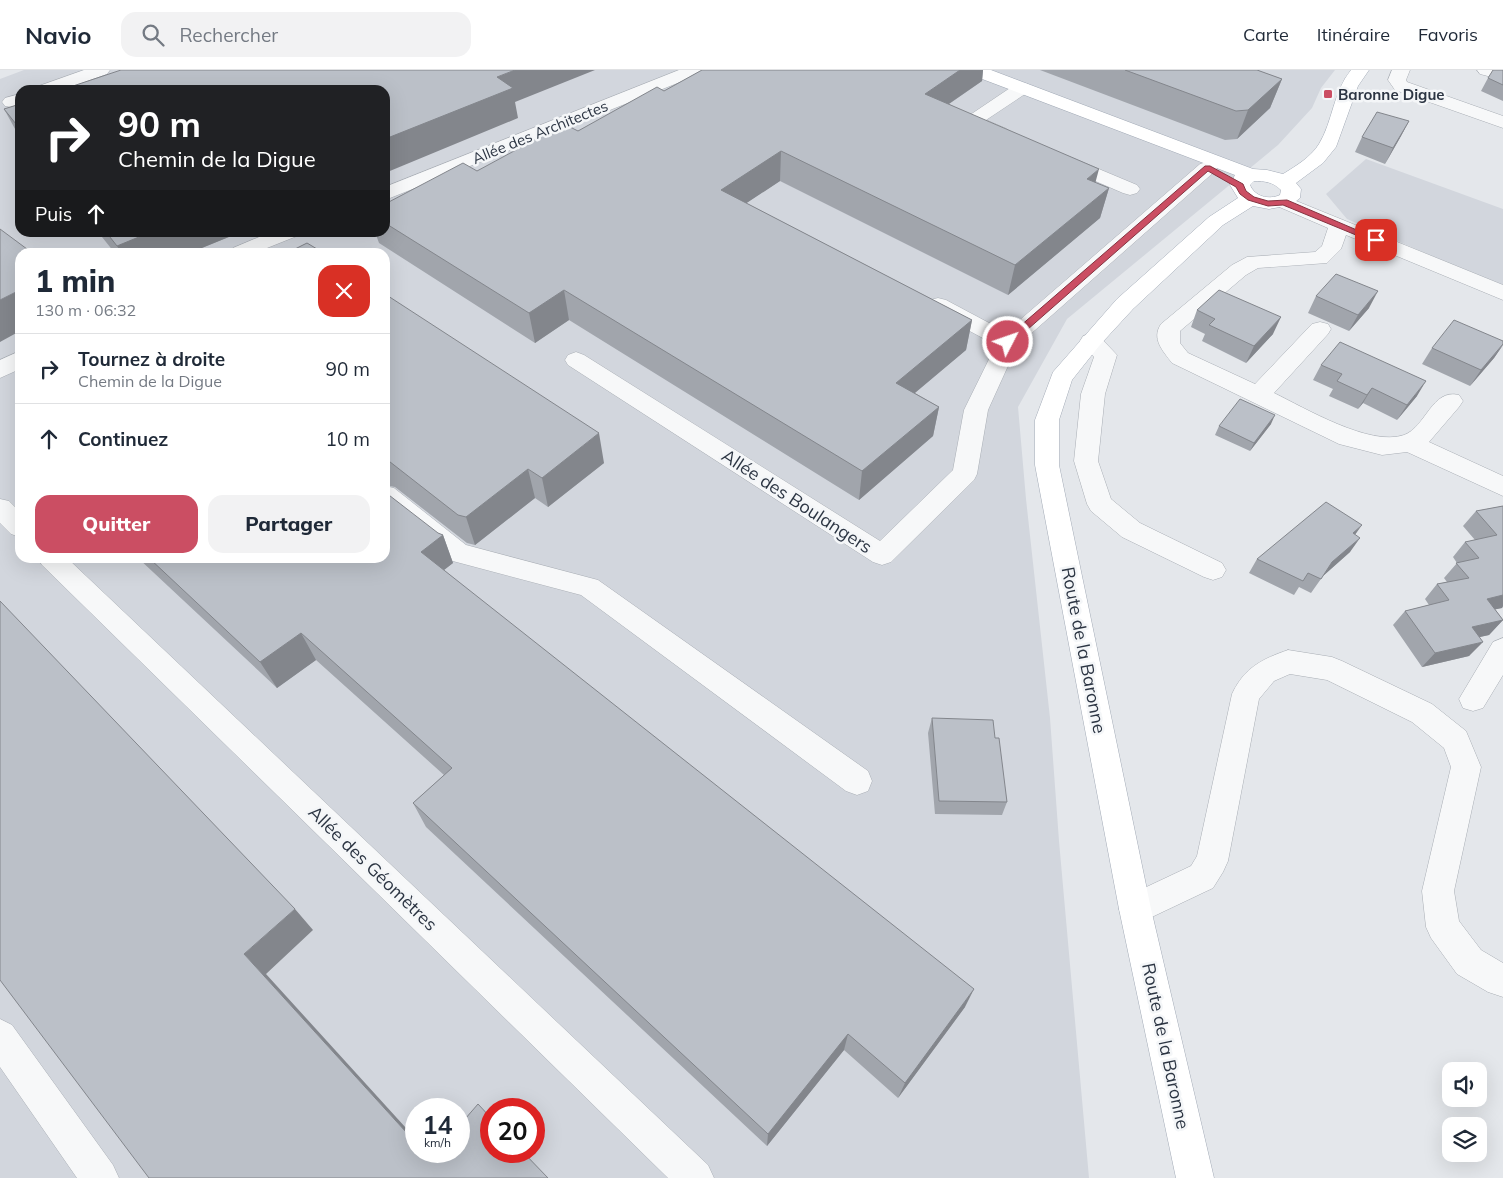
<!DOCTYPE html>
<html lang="fr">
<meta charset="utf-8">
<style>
body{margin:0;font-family:Mulish,sans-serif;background:#f2f2f3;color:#1f2937;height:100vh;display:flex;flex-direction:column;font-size:19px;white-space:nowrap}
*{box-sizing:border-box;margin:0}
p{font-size:16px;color:#747a83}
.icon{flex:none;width:28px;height:28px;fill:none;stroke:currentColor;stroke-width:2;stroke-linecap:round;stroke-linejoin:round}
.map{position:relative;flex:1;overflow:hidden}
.side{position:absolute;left:15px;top:178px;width:375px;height:315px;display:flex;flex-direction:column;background:#fff;border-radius:15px;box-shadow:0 5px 20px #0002}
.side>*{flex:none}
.banner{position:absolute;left:15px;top:15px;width:375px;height:152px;border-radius:15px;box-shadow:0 5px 20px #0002;background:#202124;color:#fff;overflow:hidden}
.fabs{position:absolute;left:1442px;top:992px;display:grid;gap:10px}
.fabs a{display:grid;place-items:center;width:45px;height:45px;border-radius:10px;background:#fff;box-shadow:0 5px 20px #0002;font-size:25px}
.speed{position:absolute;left:405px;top:1028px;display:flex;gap:10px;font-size:25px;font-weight:700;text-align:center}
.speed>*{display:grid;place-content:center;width:65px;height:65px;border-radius:50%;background:#fff;box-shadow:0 5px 20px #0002;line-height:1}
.speed small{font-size:12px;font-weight:400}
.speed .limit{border:8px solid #d22;background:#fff;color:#111}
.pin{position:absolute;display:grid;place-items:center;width:42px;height:42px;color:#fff;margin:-21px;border-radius:10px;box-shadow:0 2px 8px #0006}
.me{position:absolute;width:55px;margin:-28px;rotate:49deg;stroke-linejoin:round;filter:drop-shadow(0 0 4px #0008)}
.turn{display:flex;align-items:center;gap:18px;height:105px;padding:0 20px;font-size:22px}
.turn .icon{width:65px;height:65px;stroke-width:2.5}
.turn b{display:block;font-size:35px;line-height:42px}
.then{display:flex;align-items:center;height:48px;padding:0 20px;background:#0003;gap:10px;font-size:19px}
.round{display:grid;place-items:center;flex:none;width:52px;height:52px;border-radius:15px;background:#f2f2f3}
.summary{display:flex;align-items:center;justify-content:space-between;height:85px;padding:0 20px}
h1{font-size:30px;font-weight:800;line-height:38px}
.button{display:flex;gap:10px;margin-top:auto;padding:10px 20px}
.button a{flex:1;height:58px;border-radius:15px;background:#cb4e63;color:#fff;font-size:20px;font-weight:800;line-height:58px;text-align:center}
.button a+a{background:#f2f2f3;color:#1f2937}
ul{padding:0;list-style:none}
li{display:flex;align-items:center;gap:15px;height:70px;padding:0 20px;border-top:1px solid #e0e1e3}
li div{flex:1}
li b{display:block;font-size:19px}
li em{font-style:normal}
header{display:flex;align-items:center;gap:30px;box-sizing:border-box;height:70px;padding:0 25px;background:#fff;border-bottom:1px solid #e0e1e3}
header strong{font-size:24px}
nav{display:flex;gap:28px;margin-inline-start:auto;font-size:18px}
.search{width:350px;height:45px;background:#f2f2f3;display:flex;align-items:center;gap:12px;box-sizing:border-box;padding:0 18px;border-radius:15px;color:#747a83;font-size:19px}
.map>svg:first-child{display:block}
.built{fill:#d2d6dd;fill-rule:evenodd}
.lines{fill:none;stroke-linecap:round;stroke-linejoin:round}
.minor-casing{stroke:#a9aeb5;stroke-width:1}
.major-casing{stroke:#a3abb7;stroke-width:1}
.minor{fill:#f7f8f9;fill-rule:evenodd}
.major{fill:#fff;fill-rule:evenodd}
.wall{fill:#a1a5ac}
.shaded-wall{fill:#83868c}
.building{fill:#bbc0c8;stroke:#83868c}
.route{fill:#cb4e63;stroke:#843340}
.poi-dot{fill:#cb4e63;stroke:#f4f6f8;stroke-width:2}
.labels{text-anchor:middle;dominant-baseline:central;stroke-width:5;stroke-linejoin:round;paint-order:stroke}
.far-poi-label{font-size:15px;font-weight:bold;fill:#2c3543;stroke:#f4f6f8;text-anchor:start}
.far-street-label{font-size:15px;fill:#2c3543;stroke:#f4f6f8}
.street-label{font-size:18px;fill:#2c3543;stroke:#f4f6f8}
</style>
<header>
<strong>Navio</strong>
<div class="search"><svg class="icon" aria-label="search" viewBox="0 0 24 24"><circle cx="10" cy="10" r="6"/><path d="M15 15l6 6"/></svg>Rechercher</div>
<nav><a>Carte</a><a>Itinéraire</a><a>Favoris</a></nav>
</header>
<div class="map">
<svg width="1503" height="1108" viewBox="0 0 1503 1108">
<rect width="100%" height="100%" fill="#e4e7eb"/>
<!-- built -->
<path class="built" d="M 24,0 L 1335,0 L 1321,18 L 1312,38 L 1278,75 L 1067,249 L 1018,337 L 1026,429 L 1050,648 L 1059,771 L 1089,1108 L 0,1108 L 0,9 ZM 20,20 L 385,20 L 385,162 L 20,162 ZM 20,182 L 385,182 L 385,488 L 20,488 ZM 416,1039 L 459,1039 L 459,1081 L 416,1081 ZM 491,1039 L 534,1039 L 534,1081 L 491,1081 Z
M 1366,89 L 1503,139 L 1503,217 L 1347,149 L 1326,124 Z"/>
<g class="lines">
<defs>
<path id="minor" d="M 84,0 L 110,0 L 107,4 L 62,20 L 36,20 L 39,16 Z
M 679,0 L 703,0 L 700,4 L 385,130 L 385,117 Z
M 1392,0 L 1410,0 L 1406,10 L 1407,12 L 1503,46 L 1503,58 L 1395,20 L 1388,10 Z
M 1477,0 L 1503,0 L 1503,10 L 1480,4 Z
M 1022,13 L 1028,14 L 1031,18 L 1028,22 L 986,50 L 1007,59 L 1009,63 L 1007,67 C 993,70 979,60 967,55 L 964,51 L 967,47 L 1016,14 Z
M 20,24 L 20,35 L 11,37 L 5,36 L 2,32 L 5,28 Z
M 1063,84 L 1137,115 L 1140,119 L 1137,123 L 1130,125 L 1123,123 L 1056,94 L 1053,90 L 1056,86 Z
M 1207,92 L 1214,94 L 1217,98 L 1214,102 L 1017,276 L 988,340 L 977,404 L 974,410 L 891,492 L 882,495 L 873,492 L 568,295 L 565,290 L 568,285 L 576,282 L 584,285 L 880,471 L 953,400 L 964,340 L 996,275 L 930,240 L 927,235 L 930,230 L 938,228 L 946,230 L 1006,262 L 1200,94 Z
M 1284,126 L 1503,215 L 1503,230 L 1346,165 L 1341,179 L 1327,193 L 1258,198 L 1246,205 L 1180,261 L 1180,273 L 1188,283 L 1255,314 L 1312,254 L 1320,252 L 1328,254 L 1331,259 L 1328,264 L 1274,323 C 1305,338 1370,377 1404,365 C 1426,357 1432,318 1459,325 L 1463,331 L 1459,337 L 1429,372 L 1503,406 L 1503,426 L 1407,382 L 1382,385 L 1339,374 L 1172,293 C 1163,281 1151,269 1161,254 L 1232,195 L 1247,187 L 1315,182 L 1322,176 L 1328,158 L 1277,136 L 1274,132 L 1277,128 Z
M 271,162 L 300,162 L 297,166 L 257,182 L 230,182 L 233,178 Z
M 1091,264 L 1099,266 L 1117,285 L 1105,324 L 1098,391 L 1111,429 L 1140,453 L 1222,493 L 1226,500 L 1222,507 L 1213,510 L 1204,507 L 1122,467 L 1091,441 L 1087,434 L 1074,391 L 1081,324 L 1094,287 L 1080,271 L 1083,266 Z
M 20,281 L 20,299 L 0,308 L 0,290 Z
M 385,416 L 394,418 L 466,475 L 598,510 L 868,701 L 872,711 L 868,721 L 857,725 L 846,721 L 581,525 L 449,490 L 385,439 Z
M 0,429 L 9,431 L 20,442 L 20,467 L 11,464 L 0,453 Z
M 38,488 L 67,488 L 708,1095 L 714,1108 L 668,1108 L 42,495 Z
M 1503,568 L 1503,605 L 1483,638 L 1473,641 L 1463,638 L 1459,629 L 1493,572 Z
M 1288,580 L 1332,587 L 1342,591 L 1432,634 L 1466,661 L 1481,697 L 1454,821 L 1459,851 L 1481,880 L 1503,893 L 1503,927 L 1488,922 L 1457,904 L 1431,868 L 1426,857 L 1422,821 L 1451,697 L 1444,678 L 1412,652 L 1327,610 L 1290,604 L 1274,611 L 1259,629 L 1228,791 L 1223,802 L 1213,818 L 1135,855 L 1123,850 L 1119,839 L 1123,828 L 1191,796 L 1197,786 L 1232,624 C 1244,598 1262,589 1288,580 Z
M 0,949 L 12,955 L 113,1095 L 119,1108 L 77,1108 L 0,997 Z"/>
<path id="major" d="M 966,0 L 991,0 L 1253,99 L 1267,100 L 1283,104 C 1296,96 1311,87 1319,74 C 1333,51 1333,22 1351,0 L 1369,0 L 1358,16 L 1336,77 L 1323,93 L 1296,113 L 1301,119 L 1300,128 L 1291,135 L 1269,139 L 1253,136 L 1223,155 L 1133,239 L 1099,276 L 1072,310 L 1059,350 L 1059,395 L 1151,839 L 1214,1108 L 1176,1108 L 1119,839 L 1035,395 L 1035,350 L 1053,302 L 1117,229 L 1209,147 L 1238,128 L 1230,115 L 1235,105 L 969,4 ZM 1254,111 C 1265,111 1273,112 1281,120 L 1280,125 C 1269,130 1255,127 1250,115 Z"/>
</defs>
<!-- minor casing -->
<use href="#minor" class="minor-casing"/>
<!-- major casing -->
<use href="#major" class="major-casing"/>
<!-- minor -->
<use href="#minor" class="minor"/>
<!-- major -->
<use href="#major" class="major"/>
</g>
<!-- wall -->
<path class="wall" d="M 702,0 L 983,0 L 982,11 L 949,34 L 1096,113 L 1109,118 L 1100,148 L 1008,225 L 780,111 L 746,133 L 972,250 L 966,280 L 915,323 L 939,337 L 933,366 L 859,430 L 569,250 L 535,273 L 379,173 L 375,162 L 385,162 L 385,134 L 477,101 L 578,61 L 664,21 Z
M 1040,0 L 1257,0 L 1282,9 L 1270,38 L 1237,69 L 1225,70 Z
M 1503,0 L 1503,31 L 1481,21 L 1488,8 Z
M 20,34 L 20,68 L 4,39 Z
M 1409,51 L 1401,66 L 1385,94 L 1355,82 L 1362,67 Z
M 98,162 L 241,162 L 192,182 L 114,182 Z
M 385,224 L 604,393 L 548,437 L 535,428 L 475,475 L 467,473 L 395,417 L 385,415 Z
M 1316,226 L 1369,238 L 1349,261 L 1308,243 Z
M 1197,240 L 1273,264 L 1246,293 L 1202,271 L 1205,264 L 1191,257 Z
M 1503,275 L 1494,288 L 1470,316 L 1422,294 L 1432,278 Z
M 1321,295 L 1417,326 L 1397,350 L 1363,333 L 1358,339 L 1329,326 L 1333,319 L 1313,310 Z
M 1271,354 L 1250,381 L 1215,365 L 1219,356 Z
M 1503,436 L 1503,536 L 1502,538 L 1495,539 L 1503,550 L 1489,565 L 1479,567 L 1469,586 L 1422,597 L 1393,555 L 1405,541 L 1429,535 L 1425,529 L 1437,514 L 1447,512 L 1444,508 L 1457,493 L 1453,487 L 1465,472 L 1475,470 L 1463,456 L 1476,441 Z
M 438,463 L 443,465 L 453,493 L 444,500 L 965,937 L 898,1028 L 844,980 L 767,1076 L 426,757 L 413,733 L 444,705 L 316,590 L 277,618 L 138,488 L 385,488 Z
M 1355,465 L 1350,482 L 1323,506 L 1311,523 L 1299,517 L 1294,525 L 1249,503 L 1257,489 Z
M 932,648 L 995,668 L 1007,732 L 1002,745 L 935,744 L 928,663 Z"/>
<!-- shaded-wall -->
<path class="shaded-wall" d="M 515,0 L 595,0 L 515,32 L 518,48 L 385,103 L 385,69 L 497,7 Z
M 960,0 L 983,0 L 982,11 L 921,53 L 925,24 Z
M 1282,9 L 1270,38 L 1237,69 L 1248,40 Z
M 1409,51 L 1401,66 L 1385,94 L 1393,78 Z
M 781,81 L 780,111 L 721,150 L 721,120 Z
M 1099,99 L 1091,129 L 1087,109 Z
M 1109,118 L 1100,148 L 1008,225 L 1015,195 Z
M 151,162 L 241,162 L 192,182 L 121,182 L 117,176 Z
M 20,220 L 20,261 L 0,272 L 0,230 Z
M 564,220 L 569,250 L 535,273 L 529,243 Z
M 1378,221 L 1369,238 L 1349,261 L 1358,245 Z
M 1281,247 L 1273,264 L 1246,293 L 1254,276 Z
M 972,250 L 966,280 L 892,342 L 896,313 Z
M 1503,275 L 1494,288 L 1470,316 L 1481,300 Z
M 1426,311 L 1417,326 L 1397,350 L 1407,335 Z
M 1372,318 L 1363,333 L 1358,339 L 1367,325 Z
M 939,337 L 933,366 L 859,430 L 862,401 Z
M 1275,345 L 1271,354 L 1250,381 L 1254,373 Z
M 599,363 L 604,393 L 548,437 L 542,408 Z
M 528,399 L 535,428 L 475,475 L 466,447 Z
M 1362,455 L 1352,469 L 1353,463 Z
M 443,465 L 453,493 L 431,510 L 421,482 Z
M 1360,468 L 1350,482 L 1323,506 L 1332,492 Z
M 1503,525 L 1503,536 L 1502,538 L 1473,544 L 1487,529 Z
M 1503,550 L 1489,565 L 1458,572 L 1472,557 Z
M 301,563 L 316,590 L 277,618 L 260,592 Z
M 1483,572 L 1469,586 L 1422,597 L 1435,583 Z
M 295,839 L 313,860 L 266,904 L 416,1069 L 416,1073 L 244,884 Z
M 974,919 L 965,937 L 898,1028 L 905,1013 Z
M 848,964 L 844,980 L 767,1076 L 768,1064 Z
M 424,1081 L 427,1081 L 445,1100 L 430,1088 Z"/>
<!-- building -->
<path class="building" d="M 121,0 L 515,0 L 497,7 L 513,18 L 385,69 L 385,20 L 61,20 Z
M 702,0 L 960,0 L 925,24 L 1099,99 L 1087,109 L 1109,118 L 1015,195 L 781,81 L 721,120 L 972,250 L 896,313 L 939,337 L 862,401 L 564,220 L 529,243 L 385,153 L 385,134 L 463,93 L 477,101 L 564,54 L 578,61 L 657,17 L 664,21 Z
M 1125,0 L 1257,0 L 1282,9 L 1248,40 L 1236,41 Z
M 1493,0 L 1503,0 L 1503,15 L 1488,8 Z
M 20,34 L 20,59 L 4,39 Z
M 1377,42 L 1409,51 L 1393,78 L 1362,67 Z
M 0,159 L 31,182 L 20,182 L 20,220 L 0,230 Z
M 106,162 L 151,162 L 117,176 Z
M 307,173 L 322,182 L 289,182 Z
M 1336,204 L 1378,221 L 1358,245 L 1316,226 Z
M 1219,220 L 1281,247 L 1254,276 L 1209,255 L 1215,249 L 1197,240 Z
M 385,224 L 599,363 L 542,408 L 528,399 L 466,447 L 458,445 L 385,388 Z
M 1454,250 L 1503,271 L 1503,274 L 1481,300 L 1432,278 Z
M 1340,272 L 1426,311 L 1407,335 L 1372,318 L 1367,325 L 1337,311 L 1342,304 L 1321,295 Z
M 1240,329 L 1275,345 L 1254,373 L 1219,356 Z
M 385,422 L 438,463 L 443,465 L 421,482 L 974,919 L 905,1013 L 848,964 L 768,1064 L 413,733 L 452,698 L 301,563 L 260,592 L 149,488 L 385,488 Z
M 1326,432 L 1362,455 L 1353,463 L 1360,468 L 1332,492 L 1321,509 L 1308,503 L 1303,511 L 1257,489 Z
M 1503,436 L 1503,525 L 1487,529 L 1503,550 L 1472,557 L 1483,572 L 1435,583 L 1405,541 L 1449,530 L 1437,514 L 1469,508 L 1456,493 L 1479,488 L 1465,472 L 1497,465 L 1476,441 Z
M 0,531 L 295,839 L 244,884 L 416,1073 L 416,1081 L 424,1081 L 430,1088 L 436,1081 L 459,1081 L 459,1056 L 478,1034 L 491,1048 L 491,1081 L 522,1081 L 548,1108 L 149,1108 L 0,910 Z
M 932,648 L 993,650 L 995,668 L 999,668 L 1007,732 L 939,731 Z"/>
<!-- route -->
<path class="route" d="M 1205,96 L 1210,96 L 1243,114 L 1246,121 L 1254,127 L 1268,131 L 1287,130 L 1380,170 L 1373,172 L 1283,135 L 1268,136 L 1248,130 L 1240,124 L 1236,117 L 1208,101 L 1011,274 L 1004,274 L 1004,270 Z"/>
<!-- markers -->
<rect class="poi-dot" x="1323" y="19" width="10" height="10" rx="2.5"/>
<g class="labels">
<!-- far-poi labels -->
<g class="far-poi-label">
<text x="1338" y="24">Baronne Digue</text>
</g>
<!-- far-street labels -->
<g class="far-street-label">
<text transform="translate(540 62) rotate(-22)">Allée des Architectes</text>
</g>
<!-- street labels -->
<g class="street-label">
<text transform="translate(797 431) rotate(33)">Allée des Boulangers</text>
<text transform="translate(1084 580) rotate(79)">Route de la Baronne</text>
<text transform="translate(373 798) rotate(44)">Allée des Géomètres</text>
<text transform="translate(1166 976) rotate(78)">Route de la Baronne</text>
</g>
</g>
</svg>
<div class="fabs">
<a><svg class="icon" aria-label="sound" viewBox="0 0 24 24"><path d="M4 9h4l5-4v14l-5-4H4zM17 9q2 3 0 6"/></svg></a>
<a><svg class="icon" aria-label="layers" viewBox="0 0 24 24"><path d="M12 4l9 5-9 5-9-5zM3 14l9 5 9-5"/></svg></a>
</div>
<div class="speed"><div>14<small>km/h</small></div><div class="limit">20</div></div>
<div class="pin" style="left:1376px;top:170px;background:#d93025"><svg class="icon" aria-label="arrive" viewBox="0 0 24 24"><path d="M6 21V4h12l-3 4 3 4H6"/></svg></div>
<svg class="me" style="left:1008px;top:272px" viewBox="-20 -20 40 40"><circle r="17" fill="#cb4e63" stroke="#fff" stroke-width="3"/><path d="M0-11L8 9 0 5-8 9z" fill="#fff"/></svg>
<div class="banner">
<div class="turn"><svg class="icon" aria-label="right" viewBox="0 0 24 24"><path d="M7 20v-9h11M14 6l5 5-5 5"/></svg><div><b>90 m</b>Chemin de la Digue</div></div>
<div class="then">Puis<svg class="icon" aria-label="ahead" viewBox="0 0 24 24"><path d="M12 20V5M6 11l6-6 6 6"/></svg></div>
</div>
<section class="side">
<div class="summary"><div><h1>1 min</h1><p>130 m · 06:32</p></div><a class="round" style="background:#d93025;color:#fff"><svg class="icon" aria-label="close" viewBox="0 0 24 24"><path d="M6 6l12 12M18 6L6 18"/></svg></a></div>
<ul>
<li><svg class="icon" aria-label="right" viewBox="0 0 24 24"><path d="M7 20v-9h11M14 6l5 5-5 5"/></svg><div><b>Tournez à droite</b><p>Chemin de la Digue</p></div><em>90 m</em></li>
<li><svg class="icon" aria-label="ahead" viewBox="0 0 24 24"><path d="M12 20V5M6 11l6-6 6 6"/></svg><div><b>Continuez</b></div><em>10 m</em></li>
</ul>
<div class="button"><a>Quitter</a><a>Partager</a></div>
</section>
</div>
